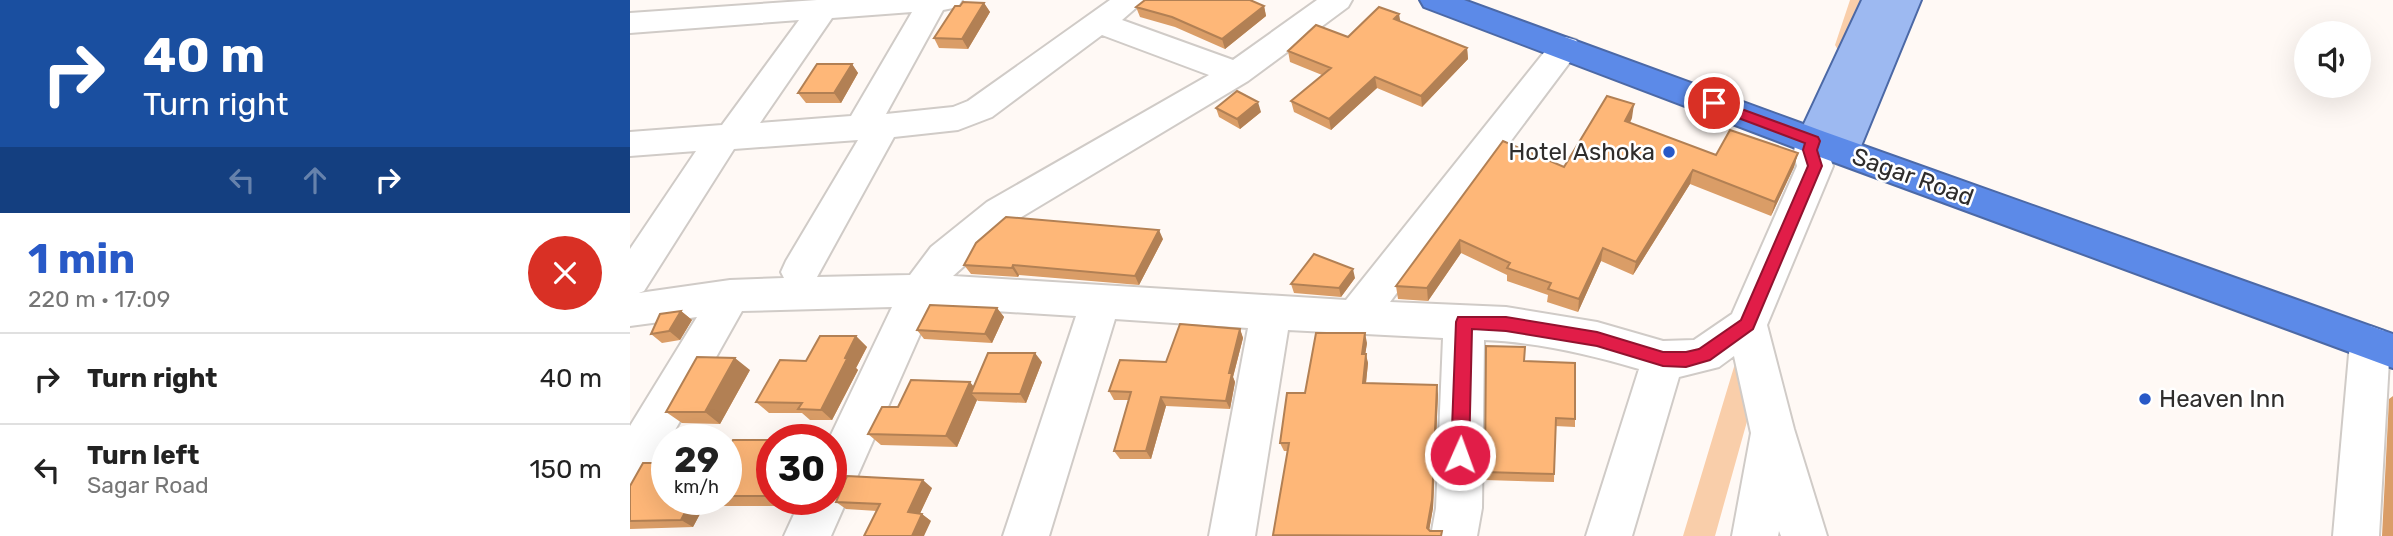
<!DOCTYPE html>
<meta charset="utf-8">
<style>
body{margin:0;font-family:Rubik,sans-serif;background:#f6f6f6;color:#222;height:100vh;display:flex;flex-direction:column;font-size:26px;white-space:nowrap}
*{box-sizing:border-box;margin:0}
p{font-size:23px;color:#767676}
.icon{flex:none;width:38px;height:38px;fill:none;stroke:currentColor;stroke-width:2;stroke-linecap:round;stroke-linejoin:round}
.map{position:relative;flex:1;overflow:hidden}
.sheet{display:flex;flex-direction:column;background:#fff;width:630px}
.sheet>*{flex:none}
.top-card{background:#1a4fa0;color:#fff;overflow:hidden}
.buttons{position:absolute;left:1664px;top:21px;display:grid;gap:14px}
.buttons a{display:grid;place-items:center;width:77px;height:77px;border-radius:50%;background:#fff;box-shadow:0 7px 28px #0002;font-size:35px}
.speed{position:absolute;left:21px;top:424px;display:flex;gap:14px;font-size:35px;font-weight:700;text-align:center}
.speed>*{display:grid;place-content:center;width:91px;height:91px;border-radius:50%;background:#fff;box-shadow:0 7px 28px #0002;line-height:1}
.speed small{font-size:18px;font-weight:400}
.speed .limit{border:10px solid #d22;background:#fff;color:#111}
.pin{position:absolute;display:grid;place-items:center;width:60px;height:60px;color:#fff;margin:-30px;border:4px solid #fff;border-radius:50%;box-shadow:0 2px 7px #0007}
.me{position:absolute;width:77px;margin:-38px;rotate:2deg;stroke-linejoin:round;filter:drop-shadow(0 0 5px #0008)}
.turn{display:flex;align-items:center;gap:24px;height:147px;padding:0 28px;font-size:32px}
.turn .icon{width:91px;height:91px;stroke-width:2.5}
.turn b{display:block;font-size:49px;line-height:60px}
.lanes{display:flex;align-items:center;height:66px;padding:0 28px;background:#0003;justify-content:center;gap:35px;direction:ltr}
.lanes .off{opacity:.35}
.round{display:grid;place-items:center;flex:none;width:74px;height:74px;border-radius:37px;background:#f6f6f6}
.overview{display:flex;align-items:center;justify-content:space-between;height:119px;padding:0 28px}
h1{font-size:42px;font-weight:700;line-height:52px;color:#2859c7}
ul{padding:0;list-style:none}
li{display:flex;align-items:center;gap:21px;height:91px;padding:0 28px;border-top:2px solid #e0e0e0}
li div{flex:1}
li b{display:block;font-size:26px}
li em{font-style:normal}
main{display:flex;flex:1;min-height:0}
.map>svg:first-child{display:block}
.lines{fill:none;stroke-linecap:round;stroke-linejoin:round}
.canal{fill:#f9ceaa;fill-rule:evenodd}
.minor-casing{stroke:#d0cbc7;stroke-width:4}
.major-casing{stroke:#4c69a6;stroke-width:4}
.highway-casing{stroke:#4c69a6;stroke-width:4}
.minor{fill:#fff;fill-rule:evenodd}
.major{fill:#9db9f1;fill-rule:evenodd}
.highway{fill:#5c8ae8;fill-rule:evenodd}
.wall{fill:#da9d67}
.shaded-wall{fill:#b28054}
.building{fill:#feb778;stroke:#b28054;stroke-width:2}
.route{fill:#e11d48;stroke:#92132f;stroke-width:2}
.poi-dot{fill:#2859c7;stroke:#fff;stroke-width:2.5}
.labels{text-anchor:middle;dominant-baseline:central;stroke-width:5;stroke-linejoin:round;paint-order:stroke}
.poi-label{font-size:24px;fill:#2f2d2c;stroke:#fff;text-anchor:end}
.street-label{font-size:24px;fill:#2f2d2c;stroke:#fff}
</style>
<main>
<section class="sheet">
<div class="top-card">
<div class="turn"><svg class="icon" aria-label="right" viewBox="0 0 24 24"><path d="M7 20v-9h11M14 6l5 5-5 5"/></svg><div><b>40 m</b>Turn right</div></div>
<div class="lanes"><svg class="icon off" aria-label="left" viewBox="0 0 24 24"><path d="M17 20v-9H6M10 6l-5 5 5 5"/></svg><svg class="icon off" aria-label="ahead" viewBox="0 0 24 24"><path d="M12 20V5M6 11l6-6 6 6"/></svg><svg class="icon" aria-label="right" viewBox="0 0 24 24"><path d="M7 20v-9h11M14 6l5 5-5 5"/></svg></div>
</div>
<div class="overview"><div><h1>1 min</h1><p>220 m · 17:09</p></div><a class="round" style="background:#d93025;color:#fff"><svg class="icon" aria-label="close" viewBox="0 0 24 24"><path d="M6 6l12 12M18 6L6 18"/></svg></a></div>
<ul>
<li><svg class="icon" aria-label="right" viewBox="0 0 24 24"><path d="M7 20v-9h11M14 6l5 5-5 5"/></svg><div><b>Turn right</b></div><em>40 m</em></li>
<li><svg class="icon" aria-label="left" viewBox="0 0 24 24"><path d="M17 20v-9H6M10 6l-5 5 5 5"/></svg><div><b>Turn left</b><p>Sagar Road</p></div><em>150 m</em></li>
</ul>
</section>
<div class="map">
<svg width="1763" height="536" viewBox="0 0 1763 536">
<rect width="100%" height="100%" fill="#fff9f5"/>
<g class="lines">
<!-- canal -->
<path class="canal" d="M 1220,0 L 1240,0 L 1227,45 L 1224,50 L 1208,50 L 1205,45 Z
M 1121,345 L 1131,349 L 1135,357 L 1085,536 L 1053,536 L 1107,357 L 1111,349 Z"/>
<defs>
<path id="minor" d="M 187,0 L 332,0 L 328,7 L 313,10 L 256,114 L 323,107 L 338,101 L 480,0 L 515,0 L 492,20 L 603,60 L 687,0 L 722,0 L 718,7 L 618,81 L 383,222 L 323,276 L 716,300 L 924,40 L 935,37 L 946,40 L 951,47 L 946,54 L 760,302 L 876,307 L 967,322 L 1033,341 L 1064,340 L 1102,314 L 1167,166 C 1163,152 1163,146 1171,132 L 1183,129 L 1195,132 L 1200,141 L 1197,150 L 1203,166 L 1137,325 L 1164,429 L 1197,536 L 1151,536 L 1149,531 L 1148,536 L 1102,536 L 1121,433 L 1104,356 L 1089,367 L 1049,377 L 1002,536 L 956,536 L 1009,369 C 959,354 906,342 854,340 L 852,508 L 847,536 L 801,536 L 806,508 L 813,338 L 658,330 L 625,536 L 579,536 L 618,328 L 485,319 L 419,536 L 373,536 L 446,316 L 302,307 L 201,536 L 154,536 L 171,499 L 201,499 L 199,439 L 262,307 L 112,311 L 40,439 L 37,439 L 37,444 L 16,481 L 0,487 L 0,426 L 67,317 L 0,326 L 0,249 L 66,151 L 0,156 L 0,132 L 92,125 L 169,20 L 0,33 L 0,13 ZM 282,12 L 221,116 L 130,123 L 202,18 ZM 472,35 L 579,75 L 357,202 L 301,247 L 280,275 L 187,277 L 264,137 L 328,130 L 362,117 ZM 228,140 L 156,261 L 151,272 L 154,278 L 100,280 L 9,293 L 14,291 L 104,149 Z
M 1740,326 L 1754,331 L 1760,343 L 1749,536 L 1703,536 L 1720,343 L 1726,331 Z"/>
<path id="major" d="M 1232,0 L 1291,0 L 1229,151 L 1224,160 L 1212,163 L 1200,160 L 1195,150 L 1183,153 L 1171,150 L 1166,141 Z"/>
<path id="highway" d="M 790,0 L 834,0 L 1195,132 L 1763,334 L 1763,368 L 1171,150 L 794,7 Z"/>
</defs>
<!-- minor casing -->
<use href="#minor" class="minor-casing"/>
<!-- major casing -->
<use href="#major" class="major-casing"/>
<!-- highway casing -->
<use href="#highway" class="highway-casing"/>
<!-- minor -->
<use href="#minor" class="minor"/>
<!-- major -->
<use href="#major" class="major"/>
<!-- highway -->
<use href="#highway" class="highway"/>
</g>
<!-- wall -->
<path class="wall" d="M 354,3 L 360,12 L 338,49 L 309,48 L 304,38 L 330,6 Z
M 634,6 L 636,16 L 595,49 L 545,27 L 510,17 L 506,7 Z
M 770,22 L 837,48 L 838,59 L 792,107 L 747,88 L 701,130 L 664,112 L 661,101 L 692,75 L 660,62 L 658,51 L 718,37 Z
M 222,64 L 228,73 L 211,103 L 176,103 L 168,93 Z
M 586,108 L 631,112 L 610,129 L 589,117 Z
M 1002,118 L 1000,123 L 1086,155 L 1168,153 L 1164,167 L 1141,216 L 1060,184 L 1003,275 L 971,261 L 948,312 L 917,302 L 918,295 L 877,281 L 877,275 L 831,253 L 798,301 L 768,299 L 766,286 L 873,141 L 934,167 Z
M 533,239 L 509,285 L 389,275 L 388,277 L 341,274 L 334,265 Z
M 725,278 L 711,297 L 664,293 L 661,284 Z
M 367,308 L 374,317 L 362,343 L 294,339 L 287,330 Z
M 51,311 L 62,320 L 50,340 L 32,343 L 21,334 Z
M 610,329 L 613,338 L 603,377 L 605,382 L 600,409 L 536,406 L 521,459 L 490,459 L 484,451 L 499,400 L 484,400 L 479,391 L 536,362 Z
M 226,336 L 237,347 L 226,368 L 228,370 L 202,420 L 180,420 L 172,413 L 139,413 L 126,402 L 176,361 Z
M 737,343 L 735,354 L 738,363 L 736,383 L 808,394 L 803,508 L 799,531 L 812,536 L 644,536 L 658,451 L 654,451 L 650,443 Z
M 894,361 L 945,419 L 945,427 L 925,426 L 924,482 L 855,480 L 855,472 Z
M 412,362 L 396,403 L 348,401 L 347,400 L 327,447 L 251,445 L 238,434 L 268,407 L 344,387 Z
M 120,370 L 90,424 L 52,423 L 36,412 Z
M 1763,396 L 1763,536 L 1752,536 L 1759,399 Z
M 142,440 L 142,499 L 169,499 L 165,506 L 89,506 L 78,499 L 63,527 L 0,529 L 0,486 L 37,499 L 96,499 L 96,452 Z
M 302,488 L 290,513 L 301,521 L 247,511 L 216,509 L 206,502 Z"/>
<!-- shaded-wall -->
<path class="shaded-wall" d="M 354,3 L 360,12 L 338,49 L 332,39 Z
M 634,6 L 636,16 L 595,49 L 592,39 Z
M 769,14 L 771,25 L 764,19 Z
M 837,48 L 838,59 L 792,107 L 791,96 Z
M 222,64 L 228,73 L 211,103 L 204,93 Z
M 745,77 L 747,88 L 701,130 L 699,119 Z
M 628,102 L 631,112 L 610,129 L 607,119 Z
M 1004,104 L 1002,118 L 993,135 L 995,121 Z
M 1168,153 L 1164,167 L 1141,216 L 1145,202 Z
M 1063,170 L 1060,184 L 1003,275 L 1006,262 Z
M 529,230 L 533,239 L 509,285 L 505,276 Z
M 830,240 L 831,253 L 798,301 L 797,288 Z
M 973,248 L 971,261 L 948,312 L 949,299 Z
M 383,265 L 389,275 L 388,277 L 382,268 Z
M 723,269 L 725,278 L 711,297 L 709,288 Z
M 367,308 L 374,317 L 362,343 L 355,334 Z
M 51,311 L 62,320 L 50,340 L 39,331 Z
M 610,329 L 613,338 L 603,377 L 605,382 L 600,409 L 596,401 L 599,373 Z
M 735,333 L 737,343 L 734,363 L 732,354 Z
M 226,336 L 237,347 L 226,368 L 228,370 L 202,420 L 191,410 L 215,358 Z
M 405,353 L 412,362 L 396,403 L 390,394 Z
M 736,354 L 738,363 L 735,392 L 733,383 Z
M 105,358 L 120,370 L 90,424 L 75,412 Z
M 340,382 L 349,393 L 341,393 L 347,400 L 327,447 L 316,436 Z
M 807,385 L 808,394 L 803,508 L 798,536 L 797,528 Z
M 531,397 L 536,406 L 521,459 L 516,451 Z
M 293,480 L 302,488 L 287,520 L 278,512 Z
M 62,499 L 78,499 L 63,527 L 51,520 Z
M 154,499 L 169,499 L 165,506 Z
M 292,514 L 301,521 L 294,536 L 282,536 Z"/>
<!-- building -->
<path class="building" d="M 515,0 L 620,0 L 634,6 L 592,39 L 542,17 L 506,7 Z
M 333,2 L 354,3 L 332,39 L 304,38 L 325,6 L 330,6 Z
M 749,7 L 769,14 L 764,19 L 837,48 L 791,96 L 745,77 L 699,119 L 661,101 L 701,68 L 658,51 L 686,25 L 718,37 Z
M 187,64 L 222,64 L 204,93 L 168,93 Z
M 607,91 L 628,102 L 607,119 L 586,108 Z
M 977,96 L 1004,104 L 995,121 L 1086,155 L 1100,130 L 1168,153 L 1145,202 L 1063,170 L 1006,262 L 973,248 L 949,299 L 918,289 L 921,283 L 877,268 L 880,263 L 830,240 L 797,288 L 766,286 L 873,141 L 934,167 Z
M 376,217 L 529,230 L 505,276 L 383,265 L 382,268 L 334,265 L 346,243 Z
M 684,254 L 723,269 L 709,288 L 661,284 Z
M 300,305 L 367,308 L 355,334 L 287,330 Z
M 51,311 L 39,331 L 21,334 L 30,314 Z
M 550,324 L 610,329 L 599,373 L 602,373 L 596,401 L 531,397 L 516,451 L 484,451 L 501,392 L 479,391 L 490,360 L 536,362 Z
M 686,333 L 735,333 L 732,354 L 736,354 L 733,383 L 807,385 L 802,500 L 797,528 L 800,531 L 812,531 L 811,536 L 643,535 L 659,443 L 650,443 L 657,393 L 675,393 Z
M 190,336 L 226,336 L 215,358 L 217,359 L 191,410 L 168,409 L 172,403 L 126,402 L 150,360 L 176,361 Z
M 856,346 L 895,347 L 894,361 L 945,363 L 945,419 L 926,418 L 924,474 L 855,472 Z
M 358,353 L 405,353 L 390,394 L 341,393 Z
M 67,357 L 105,358 L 75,412 L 36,412 Z
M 281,380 L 340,382 L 316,436 L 238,434 L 252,407 L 268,407 Z
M 103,440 L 142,440 L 142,496 L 96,496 L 96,452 Z
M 13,463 L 37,463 L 37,499 L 62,499 L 51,520 L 0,521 L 0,486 Z
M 217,476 L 293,480 L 278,512 L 292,514 L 282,536 L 234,536 L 250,504 L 206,502 Z"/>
<!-- route -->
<path class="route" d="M 1084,99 L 1188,137 L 1190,141 L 1187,150 L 1192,166 L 1123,329 L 1080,360 L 1056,367 L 1033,366 L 967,346 L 876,331 L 842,329 L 839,455 L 837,461 L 830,463 L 824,461 L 821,455 L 826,322 L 828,317 L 876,317 L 967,332 L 1033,352 L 1056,352 L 1069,349 L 1111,320 L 1178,166 L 1173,150 L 1175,143 L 1079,107 L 1079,100 Z"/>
<!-- markers -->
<g class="poi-dot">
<circle cx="1039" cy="152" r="7"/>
<circle cx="1515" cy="399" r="7"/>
</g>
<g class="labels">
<!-- poi labels -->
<g class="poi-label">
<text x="1025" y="152">Hotel Ashoka</text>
<text x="1529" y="399" text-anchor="start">Heaven Inn</text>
</g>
<!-- street labels -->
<g class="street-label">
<text transform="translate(1283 177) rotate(20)">Sagar Road</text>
</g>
</g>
</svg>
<div class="buttons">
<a><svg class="icon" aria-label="sound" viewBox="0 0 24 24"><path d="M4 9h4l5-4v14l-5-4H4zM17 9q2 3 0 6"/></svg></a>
</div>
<div class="speed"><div>29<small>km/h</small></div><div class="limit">30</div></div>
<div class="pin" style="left:1084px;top:103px;background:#d93025"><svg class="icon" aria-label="arrive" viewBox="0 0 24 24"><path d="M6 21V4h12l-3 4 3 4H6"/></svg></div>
<svg class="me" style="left:830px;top:455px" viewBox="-20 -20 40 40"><circle r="17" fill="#e11d48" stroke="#fff" stroke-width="3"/><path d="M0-11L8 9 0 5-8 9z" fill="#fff"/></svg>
</div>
</main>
